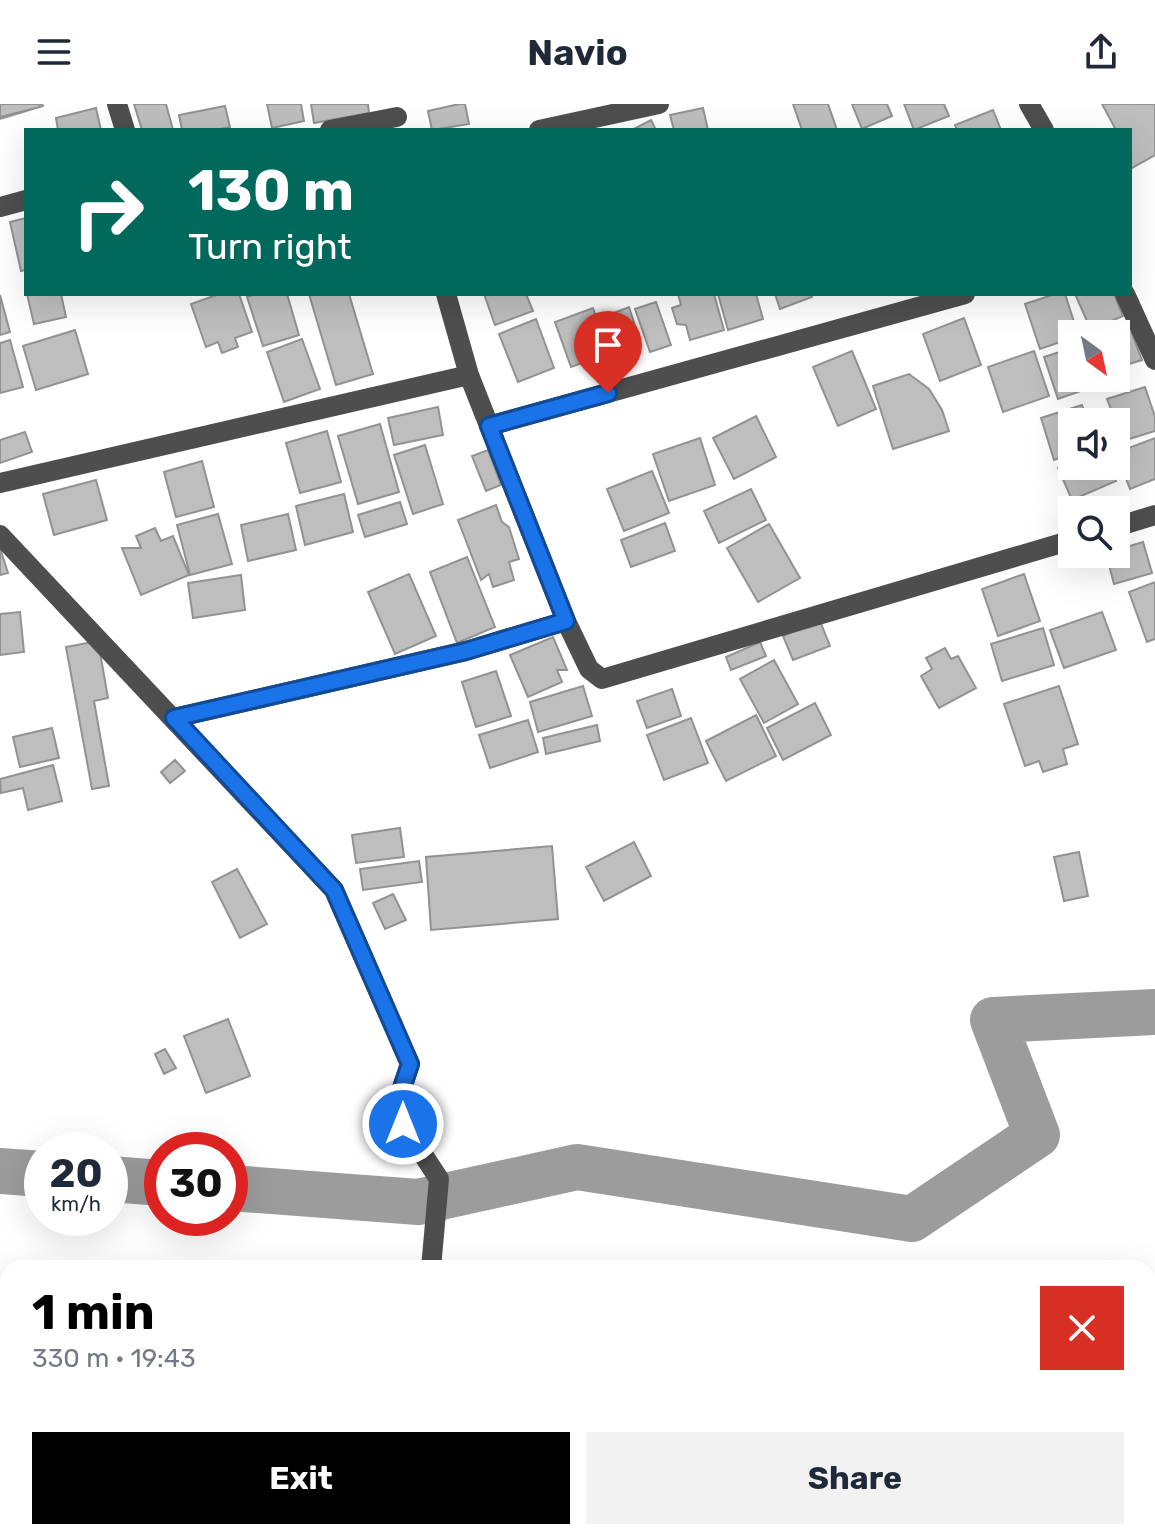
<!DOCTYPE html>
<meta charset="utf-8">
<style>
body{margin:0;font-family:Rubik,sans-serif;background:#f2f2f3;color:#1f2937;height:100vh;display:flex;flex-direction:column;font-size:30px;white-space:nowrap}
*{box-sizing:border-box;margin:0}
p{font-size:26px;color:#747a83}
.icon{flex:none;width:44px;height:44px;fill:none;stroke:currentColor;stroke-width:2;stroke-linecap:round;stroke-linejoin:round}
.map{position:relative;flex:1;overflow:hidden}
.sheet{position:absolute;left:0px;top:1156px;width:1156px;height:280px;display:flex;flex-direction:column;background:#fff;border-radius:24px 24px 0 0;box-shadow:0 8px 32px #0002}
.sheet>*{flex:none}
.guide{position:absolute;left:24px;top:24px;width:1108px;height:168px;border-radius:0px;box-shadow:0 8px 32px #0002;background:#00695c;color:#fff;overflow:hidden}
.needle{width:52px;rotate:147deg}
.tools{position:absolute;left:1058px;top:216px;display:grid;gap:16px}
.tools a{display:grid;place-items:center;width:72px;height:72px;border-radius:0px;background:#fff;box-shadow:0 8px 32px #0002;font-size:40px}
.speed{position:absolute;left:24px;top:1028px;display:flex;gap:16px;font-size:40px;font-weight:700;text-align:center}
.speed>*{display:grid;place-content:center;width:104px;height:104px;border-radius:50%;background:#fff;box-shadow:0 8px 32px #0002;line-height:1}
.speed small{font-size:20px;font-weight:400}
.speed .limit{border:12px solid #d22;background:#fff;color:#111}
.pin{position:absolute;display:grid;place-items:center;width:68px;height:68px;color:#fff;margin:-82px -34px;border-radius:50% 50% 50% 0;rotate:-45deg;box-shadow:0 0 8px #0007}
.pin .icon{rotate:45deg}
.me{position:absolute;width:88px;margin:-44px;rotate:0deg;stroke-linejoin:round;filter:drop-shadow(0 0 6px #0008)}
.turn{display:flex;align-items:center;gap:28px;height:168px;padding:0 32px;font-size:36px}
.turn .icon{width:104px;height:104px;stroke-width:2.5}
.turn b{display:block;font-size:56px;line-height:68px}
.round{display:grid;place-items:center;flex:none;width:84px;height:84px;border-radius:0px;background:#f2f2f3}
.summary{display:flex;align-items:center;justify-content:space-between;height:136px;padding:0 32px}
h1{font-size:48px;font-weight:700;line-height:60px;color:#000}
.action{display:flex;gap:16px;margin-top:auto;padding:16px 32px}
.action a{flex:1;height:92px;border-radius:0px;background:#000;color:#fff;font-size:32px;font-weight:700;line-height:92px;text-align:center}
.action a+a{background:#f2f2f3;color:#1f2937}
header{display:flex;justify-content:space-between;align-items:center;height:104px;padding:0 32px;background:#fff;font-size:36px;font-weight:700}
.map>svg:first-child{display:block}
.lines{fill:none;stroke-linecap:round;stroke-linejoin:round}
.river{stroke:#9c9c9c;stroke-width:46}
.building{fill:#bebebe;stroke:#929292;stroke-width:2}
.minor{stroke:#4e4e4e;stroke-width:20}
.route-casing{stroke:#114b97;stroke-width:20}
.route{stroke:#1a73e8;stroke-width:14}
</style>
<header><svg class="icon" aria-label="menu" viewBox="0 0 24 24"><path d="M4 6h16M4 12h16M4 18h16"/></svg>Navio<svg class="icon" aria-label="share" viewBox="0 0 24 24"><path d="M12 15V3M7 8l5-5 5 5M5 13v7h14v-7"/></svg></header>
<div class="map">
<svg width="1155" height="1436" viewBox="0 0 1155 1436">
<rect width="100%" height="100%" fill="#fff"/>
<g class="lines">
<!-- river -->
<path class="river" d="M 0,1067 L 42,1070
M 110,1075 L 162,1079
M 230,1084 L 418,1098 L 577,1063 L 912,1115 L 1037,1031 L 993,916 L 1155,908"/>
</g>
<!-- building -->
<path class="building" d="M 0,0 L 39,0 L 40,3 L 0,13 Z
M 0,0 L 42,0 L 43,2 L 0,15 Z
M 134,0 L 166,0 L 173,26 L 142,26 Z
M 267,0 L 301,0 L 304,17 L 272,24 Z
M 311,0 L 368,0 L 369,9 L 314,19 Z
M 459,0 L 465,0 L 469,20 L 432,26 L 428,7 Z
M 793,0 L 828,0 L 837,26 L 802,26 Z
M 852,0 L 887,0 L 892,12 L 862,25 Z
M 904,0 L 944,0 L 949,12 L 914,26 Z
M 1102,0 L 1155,0 L 1155,51 L 1130,65 L 1130,26 L 1116,26 Z
M 225,2 L 230,23 L 215,26 L 182,26 L 179,11 Z
M 96,4 L 101,26 L 58,26 L 56,14 Z
M 703,4 L 708,26 L 674,26 L 670,11 Z
M 993,6 L 1001,26 L 957,26 L 955,21 Z
M 651,16 L 656,26 L 632,26 Z
M 26,114 L 26,166 L 21,167 L 10,118 Z
M 27,190 L 61,190 L 66,213 L 34,220 Z
M 219,190 L 239,190 L 252,228 L 235,234 L 238,243 L 222,249 L 218,238 L 206,243 L 191,200 Z
M 256,190 L 287,190 L 299,231 L 263,242 L 247,193 Z
M 309,190 L 349,190 L 373,270 L 336,281 Z
M 484,190 L 526,190 L 533,207 L 495,221 Z
M 678,190 L 714,190 L 724,226 L 690,236 L 686,221 L 677,220 L 672,204 L 681,201 Z
M 718,190 L 756,190 L 763,215 L 728,226 Z
M 775,190 L 811,190 L 812,193 L 780,205 Z
M 1055,190 L 1065,190 L 1078,230 L 1072,230 L 1072,234 L 1040,245 L 1025,200 Z
M 1075,190 L 1114,190 L 1123,212 L 1091,226 Z
M 0,191 L 10,228 L 0,231 Z
M 656,198 L 671,241 L 650,248 L 635,205 Z
M 629,203 L 640,237 L 614,246 L 603,213 Z
M 593,204 L 609,249 L 571,263 L 555,218 Z
M 964,214 L 981,261 L 940,277 L 923,230 Z
M 536,215 L 554,264 L 518,278 L 499,230 Z
M 75,226 L 88,270 L 36,286 L 23,242 Z
M 1131,227 L 1142,256 L 1116,264 L 1116,232 Z
M 302,235 L 320,285 L 284,298 L 267,248 Z
M 10,236 L 23,283 L 0,289 L 0,239 Z
M 1072,244 L 1072,274 L 1099,274 L 1101,280 L 1058,295 L 1044,253 Z
M 852,247 L 876,305 L 838,322 L 813,263 Z
M 1034,247 L 1049,292 L 1003,308 L 988,263 Z
M 909,270 L 929,285 L 942,306 L 949,327 L 893,345 L 873,282 Z
M 1145,283 L 1155,313 L 1155,327 L 1120,338 L 1116,318 L 1107,295 Z
M 1082,301 L 1088,318 L 1072,318 L 1072,350 L 1054,356 L 1041,314 Z
M 438,303 L 443,331 L 394,341 L 388,314 Z
M 756,312 L 776,353 L 734,375 L 713,334 Z
M 380,320 L 399,388 L 358,400 L 338,332 Z
M 327,327 L 341,378 L 300,389 L 286,339 Z
M 25,328 L 32,348 L 0,359 L 0,336 Z
M 700,334 L 715,381 L 669,397 L 653,350 Z
M 1155,334 L 1155,375 L 1130,385 L 1116,349 Z
M 425,341 L 443,400 L 413,410 L 394,351 Z
M 488,346 L 501,381 L 486,387 L 472,352 Z
M 202,357 L 214,403 L 176,413 L 164,368 Z
M 1072,358 L 1072,362 L 1110,362 L 1116,377 L 1072,396 L 1058,364 Z
M 652,367 L 669,409 L 624,427 L 607,385 Z
M 96,376 L 107,416 L 54,431 L 43,390 Z
M 751,385 L 766,416 L 719,439 L 704,407 Z
M 344,390 L 353,428 L 305,441 L 296,402 Z
M 400,398 L 407,420 L 365,433 L 358,411 Z
M 496,401 L 502,418 L 509,423 L 519,455 L 509,458 L 514,476 L 493,483 L 489,470 L 481,476 L 458,416 Z
M 218,410 L 232,460 L 190,471 L 177,421 Z
M 288,410 L 296,446 L 248,457 L 241,421 Z
M 665,419 L 675,447 L 631,463 L 621,436 Z
M 769,420 L 800,474 L 758,498 L 727,444 Z
M 155,424 L 161,437 L 173,432 L 189,471 L 141,491 L 122,444 L 141,444 L 136,432 Z
M 1143,438 L 1152,469 L 1114,480 L 1106,450 L 1116,450 L 1116,446 Z
M 0,444 L 8,469 L 0,471 Z
M 467,453 L 495,523 L 457,539 L 430,468 Z
M 409,470 L 436,532 L 395,550 L 368,488 Z
M 1024,470 L 1040,517 L 998,532 L 982,485 Z
M 241,471 L 245,506 L 193,514 L 188,479 Z
M 1155,478 L 1155,535 L 1147,538 L 1129,488 Z
M 20,508 L 24,548 L 0,551 L 0,510 Z
M 1102,508 L 1116,546 L 1064,564 L 1050,526 Z
M 820,517 L 830,542 L 793,556 L 783,532 Z
M 1043,524 L 1054,561 L 1002,577 L 991,540 Z
M 553,533 L 567,566 L 557,566 L 562,578 L 528,593 L 510,551 Z
M 98,537 L 108,594 L 94,597 L 109,682 L 92,685 L 66,543 Z
M 760,538 L 766,552 L 731,566 L 726,553 Z
M 945,544 L 951,555 L 958,552 L 976,584 L 939,604 L 921,572 L 932,565 L 926,554 Z
M 774,556 L 798,600 L 764,619 L 740,575 Z
M 496,567 L 511,612 L 476,623 L 462,578 Z
M 583,582 L 592,612 L 538,628 L 530,598 Z
M 1059,582 L 1078,640 L 1063,645 L 1067,660 L 1043,668 L 1039,657 L 1025,662 L 1004,600 Z
M 672,585 L 681,612 L 647,624 L 637,597 Z
M 815,599 L 831,631 L 783,656 L 767,624 Z
M 756,611 L 776,652 L 726,677 L 706,637 Z
M 691,614 L 708,659 L 664,676 L 647,631 Z
M 528,616 L 538,648 L 490,664 L 479,631 Z
M 597,621 L 600,637 L 546,650 L 543,634 Z
M 52,624 L 59,654 L 20,663 L 13,633 Z
M 175,656 L 185,667 L 170,679 L 161,668 Z
M 53,661 L 62,697 L 28,706 L 23,684 L 1,689 L 0,675 Z
M 400,724 L 404,753 L 356,759 L 352,731 Z
M 634,738 L 651,772 L 604,797 L 586,763 Z
M 552,742 L 558,815 L 431,826 L 426,753 Z
M 1079,748 L 1088,792 L 1064,797 L 1054,753 Z
M 419,757 L 422,778 L 363,786 L 360,765 Z
M 237,765 L 267,820 L 240,834 L 212,778 Z
M 393,790 L 406,816 L 385,825 L 373,799 Z
M 228,915 L 250,972 L 206,989 L 184,932 Z
M 165,945 L 176,964 L 164,970 L 155,950 Z
M 0,1257 L 8,1258 L 3,1303 L 0,1303 Z
M 160,1428 L 204,1428 L 203,1435 L 160,1431 Z
M 267,1428 L 340,1428 L 340,1436 L 267,1436 Z
M 364,1428 L 378,1428 L 376,1436 L 362,1436 Z
M 770,1428 L 813,1428 L 812,1436 L 770,1434 Z
M 1082,1428 L 1101,1428 L 1123,1432 L 1122,1436 L 1081,1436 Z"/>
<g class="lines">
<!-- minor -->
<path class="minor" d="M 117,0 L 125,26
M 1029,0 L 1044,26
M 330,26 L 397,13
M 539,26 L 659,0
M 0,103 L 26,96
M 446,190 L 469,271 L 566,517 L 589,565 L 602,575 L 1072,436
M 1125,190 L 1155,256
M 489,322 L 965,190
M 0,379 L 469,271
M 1116,423 L 1155,411
M 0,431 L 334,786 L 410,960 L 399,993 L 403,1020 L 439,1075 L 431,1164
M 174,614 L 466,547 L 566,517
M 399,1436 L 400,1428
M 672,1436 L 673,1428"/>
</g>
<g class="lines">
<defs>
<path id="route" d="M 403,1020 L 399,993 L 410,960 L 334,786 L 174,614 L 466,547 L 566,517 L 489,322 L 608,289"/>
</defs>
<!-- route casing -->
<use href="#route" class="route-casing"/>
<!-- route -->
<use href="#route" class="route"/>
</g>
</svg>
<div class="tools">
<a><svg class="needle" viewBox="-14 -14 28 28"><path d="M0-13l5 13h-10z" fill="#e53935"/><path d="M0 13l5-13h-10z" fill="#747a83"/></svg></a>
<a><svg class="icon" aria-label="sound" viewBox="0 0 24 24"><path d="M4 9h4l5-4v14l-5-4H4zM17 9q2 3 0 6"/></svg></a>
<a><svg class="icon" aria-label="search" viewBox="0 0 24 24"><circle cx="10" cy="10" r="6"/><path d="M15 15l6 6"/></svg></a>
</div>
<div class="speed"><div>20<small>km/h</small></div><div class="limit">30</div></div>
<div class="pin" style="left:608px;top:289px;background:#d93025"><svg class="icon" aria-label="arrive" viewBox="0 0 24 24"><path d="M6 21V4h12l-3 4 3 4H6"/></svg></div>
<svg class="me" style="left:403px;top:1020px" viewBox="-20 -20 40 40"><circle r="17" fill="#1a73e8" stroke="#fff" stroke-width="3"/><path d="M0-11L8 9 0 5-8 9z" fill="#fff"/></svg>
<div class="guide">
<div class="turn"><svg class="icon" aria-label="right" viewBox="0 0 24 24"><path d="M7 20v-9h11M14 6l5 5-5 5"/></svg><div><b>130 m</b>Turn right</div></div>
</div>
<section class="sheet">
<div class="summary"><div><h1>1 min</h1><p>330 m · 19:43</p></div><a class="round" style="background:#d93025;color:#fff"><svg class="icon" aria-label="close" viewBox="0 0 24 24"><path d="M6 6l12 12M18 6L6 18"/></svg></a></div>
<div class="action"><a>Exit</a><a>Share</a></div>
</section>
</div>
